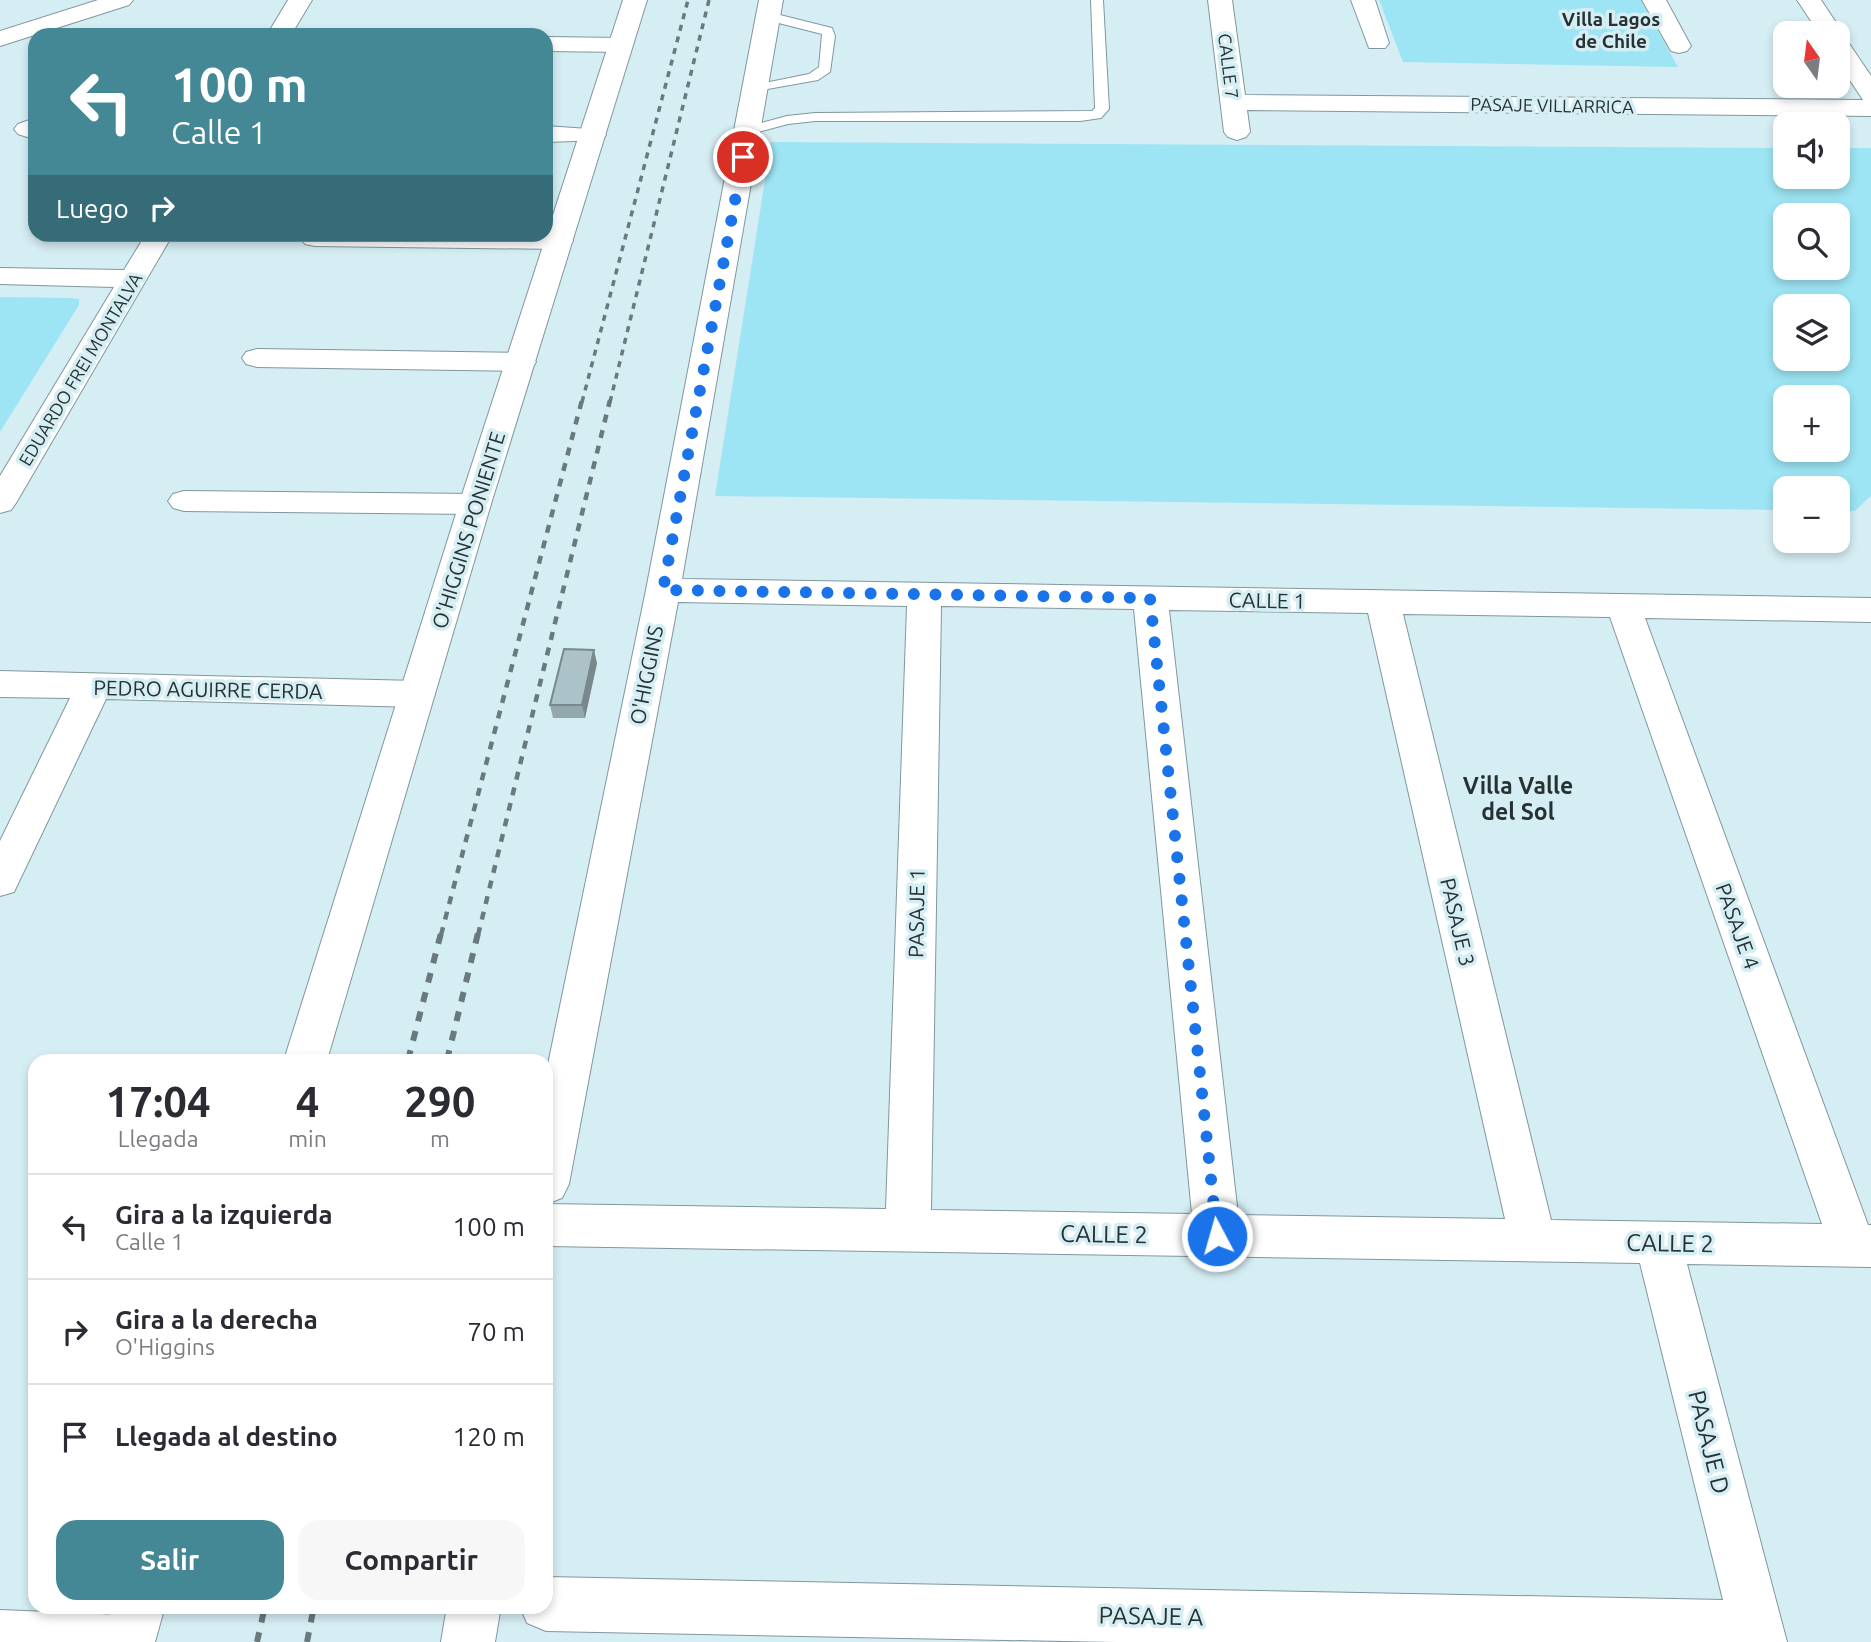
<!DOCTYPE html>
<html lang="es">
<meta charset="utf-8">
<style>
body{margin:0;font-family:Ubuntu,sans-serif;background:#f7f7f7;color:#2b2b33;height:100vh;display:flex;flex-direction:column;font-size:26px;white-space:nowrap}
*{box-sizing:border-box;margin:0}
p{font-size:23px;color:#7c7c81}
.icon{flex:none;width:38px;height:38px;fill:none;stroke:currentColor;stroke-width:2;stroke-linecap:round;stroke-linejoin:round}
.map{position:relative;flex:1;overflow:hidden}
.drawer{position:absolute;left:28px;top:1054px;width:525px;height:560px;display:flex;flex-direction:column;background:#fff;border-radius:21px;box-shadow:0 4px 10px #0003}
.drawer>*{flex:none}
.banner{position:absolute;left:28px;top:28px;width:525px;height:214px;border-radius:21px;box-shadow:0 4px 10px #0003;background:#448896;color:#fff;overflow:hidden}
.needle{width:46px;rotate:346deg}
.buttons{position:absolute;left:1773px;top:21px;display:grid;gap:14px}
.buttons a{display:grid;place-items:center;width:77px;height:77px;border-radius:14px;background:#fff;box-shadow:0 4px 10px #0003;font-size:35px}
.pin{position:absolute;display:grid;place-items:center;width:60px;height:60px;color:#fff;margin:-30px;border:4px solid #fff;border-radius:50%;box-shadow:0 2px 7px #0007}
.me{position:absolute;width:77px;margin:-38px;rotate:354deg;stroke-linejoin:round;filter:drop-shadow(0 0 5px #0008)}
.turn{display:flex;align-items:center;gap:24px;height:147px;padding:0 28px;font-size:32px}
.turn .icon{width:91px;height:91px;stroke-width:2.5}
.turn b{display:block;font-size:49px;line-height:60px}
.then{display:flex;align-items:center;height:66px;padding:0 28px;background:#0003;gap:14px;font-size:26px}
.eta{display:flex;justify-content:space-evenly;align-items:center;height:119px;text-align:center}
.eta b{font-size:42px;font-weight:700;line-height:49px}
.button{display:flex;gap:14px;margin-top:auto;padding:14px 28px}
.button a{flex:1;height:80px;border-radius:21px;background:#448896;color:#fff;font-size:28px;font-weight:700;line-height:80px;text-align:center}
.button a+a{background:#f7f7f7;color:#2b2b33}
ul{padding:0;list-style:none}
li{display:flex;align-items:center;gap:21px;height:105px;padding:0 28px;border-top:2px solid #e1e1e2}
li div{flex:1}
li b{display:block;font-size:26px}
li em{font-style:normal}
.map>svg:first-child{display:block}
.green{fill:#9de5f4;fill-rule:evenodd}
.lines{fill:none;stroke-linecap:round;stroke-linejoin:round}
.service-casing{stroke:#80979c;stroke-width:2}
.minor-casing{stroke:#80979c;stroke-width:2}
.tertiary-casing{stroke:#80979c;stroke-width:2}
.service{fill:#fff;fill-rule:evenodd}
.minor{fill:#fff;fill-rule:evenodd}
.tertiary{fill:#fff;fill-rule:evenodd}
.rail-far2{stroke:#69797d;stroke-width:3.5;stroke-dasharray:6 6;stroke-linecap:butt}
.rail-far1{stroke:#69797d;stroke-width:4.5;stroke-dasharray:8 8;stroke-linecap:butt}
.rail{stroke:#69797d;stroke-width:6;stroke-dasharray:10 10;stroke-linecap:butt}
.wall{fill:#93a8ac}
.shaded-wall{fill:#78888c}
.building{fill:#abc3c8;stroke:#78888c;stroke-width:2}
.route{stroke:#1a73e8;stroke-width:12;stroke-dasharray:0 21.6}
.labels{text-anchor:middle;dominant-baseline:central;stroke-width:7;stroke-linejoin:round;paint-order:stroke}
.far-street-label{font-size:18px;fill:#273133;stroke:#d5eef4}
.far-neighbourhood-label{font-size:19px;font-weight:bold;fill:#273133;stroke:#d5eef4}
.street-label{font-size:21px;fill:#273133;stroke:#d5eef4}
.neighbourhood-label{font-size:23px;font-weight:bold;fill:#273133;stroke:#d5eef4}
.near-street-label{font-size:24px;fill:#273133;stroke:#d5eef4}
</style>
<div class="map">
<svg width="1871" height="1642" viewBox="0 0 1871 1642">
<rect width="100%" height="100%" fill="#d5eef4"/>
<!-- green -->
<path class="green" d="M 1379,0 L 1641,0 L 1678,67 L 1403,62 Z
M 771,142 L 1785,148 L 1785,177 L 1838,177 L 1838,148 L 1871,148 L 1871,496 L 1855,511 L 1838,511 L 1838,488 L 1785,488 L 1785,510 L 715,496 ZM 1838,215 L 1838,268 L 1785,268 L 1785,215 ZM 1838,306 L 1838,359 L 1785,359 L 1785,306 ZM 1838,397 L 1838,450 L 1785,450 L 1785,397 Z
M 0,297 L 69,298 L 79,299 L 79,305 L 0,432 Z"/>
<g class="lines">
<defs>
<path id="service" d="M 1091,0 L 1103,0 L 1109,109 L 1101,118 L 1080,121 L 815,121 L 788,124 L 747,135 L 740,131 L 742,128 L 787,116 L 815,113 L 1092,111 L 1095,108 Z
M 768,12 L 832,28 L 835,36 L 830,72 L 818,80 L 750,92 L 750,86 L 809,74 L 819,67 L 822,34 L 763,19 L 762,16 Z"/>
<path id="minor" d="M 98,0 L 133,0 L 129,5 L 0,46 L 0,31 Z
M 288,0 L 312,0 L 291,35 L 267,35 Z
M 759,0 L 783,0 L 682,579 L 1871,598 L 1871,622 L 1645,618 L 1868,1225 L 1871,1225 L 1871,1267 L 1687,1264 L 1787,1642 L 1114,1642 L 546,1631 L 527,1623 L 520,1606 L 546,1606 L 546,1577 L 1723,1600 L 1640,1263 L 546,1246 L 546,1204 L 886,1209 L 907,606 L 678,602 L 569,1184 L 562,1198 L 546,1204 L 546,1074 L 646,590 ZM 941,606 L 1134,609 L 1192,1214 L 931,1210 ZM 1169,610 L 1368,613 L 1505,1219 L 1238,1215 ZM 1403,614 L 1610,617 L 1822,1224 L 1551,1220 Z
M 1208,0 L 1232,0 L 1245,95 L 1863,100 L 1838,62 L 1838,33 L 1819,33 L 1797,0 L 1821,0 L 1843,33 L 1840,37 L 1846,39 L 1871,76 L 1871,116 L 1247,110 L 1250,132 L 1246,137 L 1237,140 L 1228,137 L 1224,132 Z
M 1351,0 L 1375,0 L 1389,43 L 1385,48 L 1369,48 Z
M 1642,0 L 1666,0 L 1691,46 L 1687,51 L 1679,53 L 1671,51 Z
M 546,37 L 621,38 L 629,40 L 633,45 L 629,50 L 621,52 L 546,51 Z
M 35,118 L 35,135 L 27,137 L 18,134 L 14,129 L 18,124 Z
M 546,126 L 602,130 L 606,135 L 602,140 L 546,142 Z
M 546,233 L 569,235 L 573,241 L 569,247 L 559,249 L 315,246 L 305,244 L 301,238 L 304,234 Z
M 146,234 L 173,234 L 16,503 L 11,510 L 0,513 L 0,476 L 114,287 L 0,284 L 0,268 L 124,270 Z
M 257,349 L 521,353 L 532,356 L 536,362 L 532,368 L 521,371 L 257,367 L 246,364 L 242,358 L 246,352 Z
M 184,491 L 475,494 L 487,497 L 491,504 L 487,511 L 475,514 L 184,511 L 173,508 L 168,501 L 173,494 Z
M 0,671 L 417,681 L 430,685 L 435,694 L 430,703 L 417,707 L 106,699 L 14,892 L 0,896 L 0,841 L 70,698 L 0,697 Z
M 447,1606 L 501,1606 L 495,1642 L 441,1642 Z
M 0,1610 L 124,1615 L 143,1623 L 151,1642 L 0,1642 Z"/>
<path id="tertiary" d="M 623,0 L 647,0 L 491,504 L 327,1060 L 284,1060 L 459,504 Z
M 112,1606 L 165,1606 L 155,1642 L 101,1642 Z"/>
</defs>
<!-- service casing -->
<use href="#service" class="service-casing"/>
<!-- minor casing -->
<use href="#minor" class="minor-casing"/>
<!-- tertiary casing -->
<use href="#tertiary" class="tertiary-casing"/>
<!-- service -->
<use href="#service" class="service"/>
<!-- minor -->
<use href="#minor" class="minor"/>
<!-- tertiary -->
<use href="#tertiary" class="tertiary"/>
<!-- rail-far2 -->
<path class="rail-far2" d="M 582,402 L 688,0
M 610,402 L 709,0"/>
<!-- rail-far1 -->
<path class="rail-far1" d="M 441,935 L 582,400
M 478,935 L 610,400"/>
<!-- rail -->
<path class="rail" d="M 408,1060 L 441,933
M 447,1060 L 478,933
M 257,1642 L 265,1606
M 307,1642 L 314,1606"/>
</g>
<!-- wall -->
<path class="wall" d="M 597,663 L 585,718 L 553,718 L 550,705 Z"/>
<!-- shaded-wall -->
<path class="shaded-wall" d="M 594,650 L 597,663 L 585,718 L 582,705 Z"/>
<!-- building -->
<path class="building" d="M 564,649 L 594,650 L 582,705 L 550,705 Z"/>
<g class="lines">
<!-- route -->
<path class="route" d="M 743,157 L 663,590 L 1150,598 L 1217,1236"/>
</g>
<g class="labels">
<!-- far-street labels -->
<g class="far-street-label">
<text transform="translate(1229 66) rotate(83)">CALLE 7</text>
<text transform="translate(1552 105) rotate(1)">PASAJE VILLARRICA</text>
<text transform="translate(80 369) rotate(-59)">EDUARDO FREI MONTALVA</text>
</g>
<!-- far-neighbourhood labels -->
<g class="far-neighbourhood-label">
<text x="1611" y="19">Villa Lagos<tspan x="1611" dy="22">de Chile</tspan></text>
</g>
<!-- street labels -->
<g class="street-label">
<text transform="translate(468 530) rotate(-73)">O'HIGGINS PONIENTE</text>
<text transform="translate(1267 600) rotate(1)">CALLE 1</text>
<text transform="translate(646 675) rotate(-79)">O'HIGGINS</text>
<text transform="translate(208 689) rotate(1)">PEDRO AGUIRRE CERDA</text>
<text transform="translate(916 913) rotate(-89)">PASAJE 1</text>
<text transform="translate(1458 922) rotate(77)">PASAJE 3</text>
<text transform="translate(1738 926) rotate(70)">PASAJE 4</text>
</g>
<!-- neighbourhood labels -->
<g class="neighbourhood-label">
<text x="1518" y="785">Villa Valle<tspan x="1518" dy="26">del Sol</tspan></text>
</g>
<!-- near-street labels -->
<g class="near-street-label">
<text transform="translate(1104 1234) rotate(1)">CALLE 2</text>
<text transform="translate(1670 1243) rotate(1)">CALLE 2</text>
<text transform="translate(1709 1442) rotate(76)">PASAJE D</text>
<text transform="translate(1151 1616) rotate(1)">PASAJE A</text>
</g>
</g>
</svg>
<div class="buttons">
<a><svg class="needle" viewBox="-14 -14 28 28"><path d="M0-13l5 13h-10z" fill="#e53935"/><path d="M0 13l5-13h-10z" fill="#7c7c81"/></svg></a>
<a><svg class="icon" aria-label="sound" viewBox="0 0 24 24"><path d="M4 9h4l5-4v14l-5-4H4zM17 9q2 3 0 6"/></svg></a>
<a><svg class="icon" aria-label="search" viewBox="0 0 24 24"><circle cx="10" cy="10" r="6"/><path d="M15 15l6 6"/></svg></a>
<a><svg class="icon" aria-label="layers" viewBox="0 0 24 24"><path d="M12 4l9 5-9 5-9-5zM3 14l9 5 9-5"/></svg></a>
<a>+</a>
<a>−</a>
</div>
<div class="pin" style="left:743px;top:157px;background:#d93025"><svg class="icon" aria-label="arrive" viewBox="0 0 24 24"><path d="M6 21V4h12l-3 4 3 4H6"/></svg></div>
<svg class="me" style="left:1217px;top:1236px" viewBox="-20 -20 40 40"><circle r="17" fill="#1a73e8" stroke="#fff" stroke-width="3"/><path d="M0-11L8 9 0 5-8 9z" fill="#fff"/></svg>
<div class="banner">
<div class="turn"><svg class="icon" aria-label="left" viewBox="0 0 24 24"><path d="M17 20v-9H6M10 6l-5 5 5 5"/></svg><div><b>100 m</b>Calle 1</div></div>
<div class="then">Luego<svg class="icon" aria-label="right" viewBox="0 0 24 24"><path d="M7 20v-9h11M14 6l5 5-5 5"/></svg></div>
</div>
<section class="drawer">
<div class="eta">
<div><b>17:04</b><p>Llegada</p></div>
<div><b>4</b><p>min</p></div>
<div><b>290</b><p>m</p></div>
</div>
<ul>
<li><svg class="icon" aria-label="left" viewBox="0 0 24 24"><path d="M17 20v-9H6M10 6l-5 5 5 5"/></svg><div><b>Gira a la izquierda</b><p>Calle 1</p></div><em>100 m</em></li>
<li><svg class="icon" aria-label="right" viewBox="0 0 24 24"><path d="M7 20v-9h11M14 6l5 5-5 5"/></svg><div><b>Gira a la derecha</b><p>O'Higgins</p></div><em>70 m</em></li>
<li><svg class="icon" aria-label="arrive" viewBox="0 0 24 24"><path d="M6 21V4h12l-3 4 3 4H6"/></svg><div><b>Llegada al destino</b></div><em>120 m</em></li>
</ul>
<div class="button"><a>Salir</a><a>Compartir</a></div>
</section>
</div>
